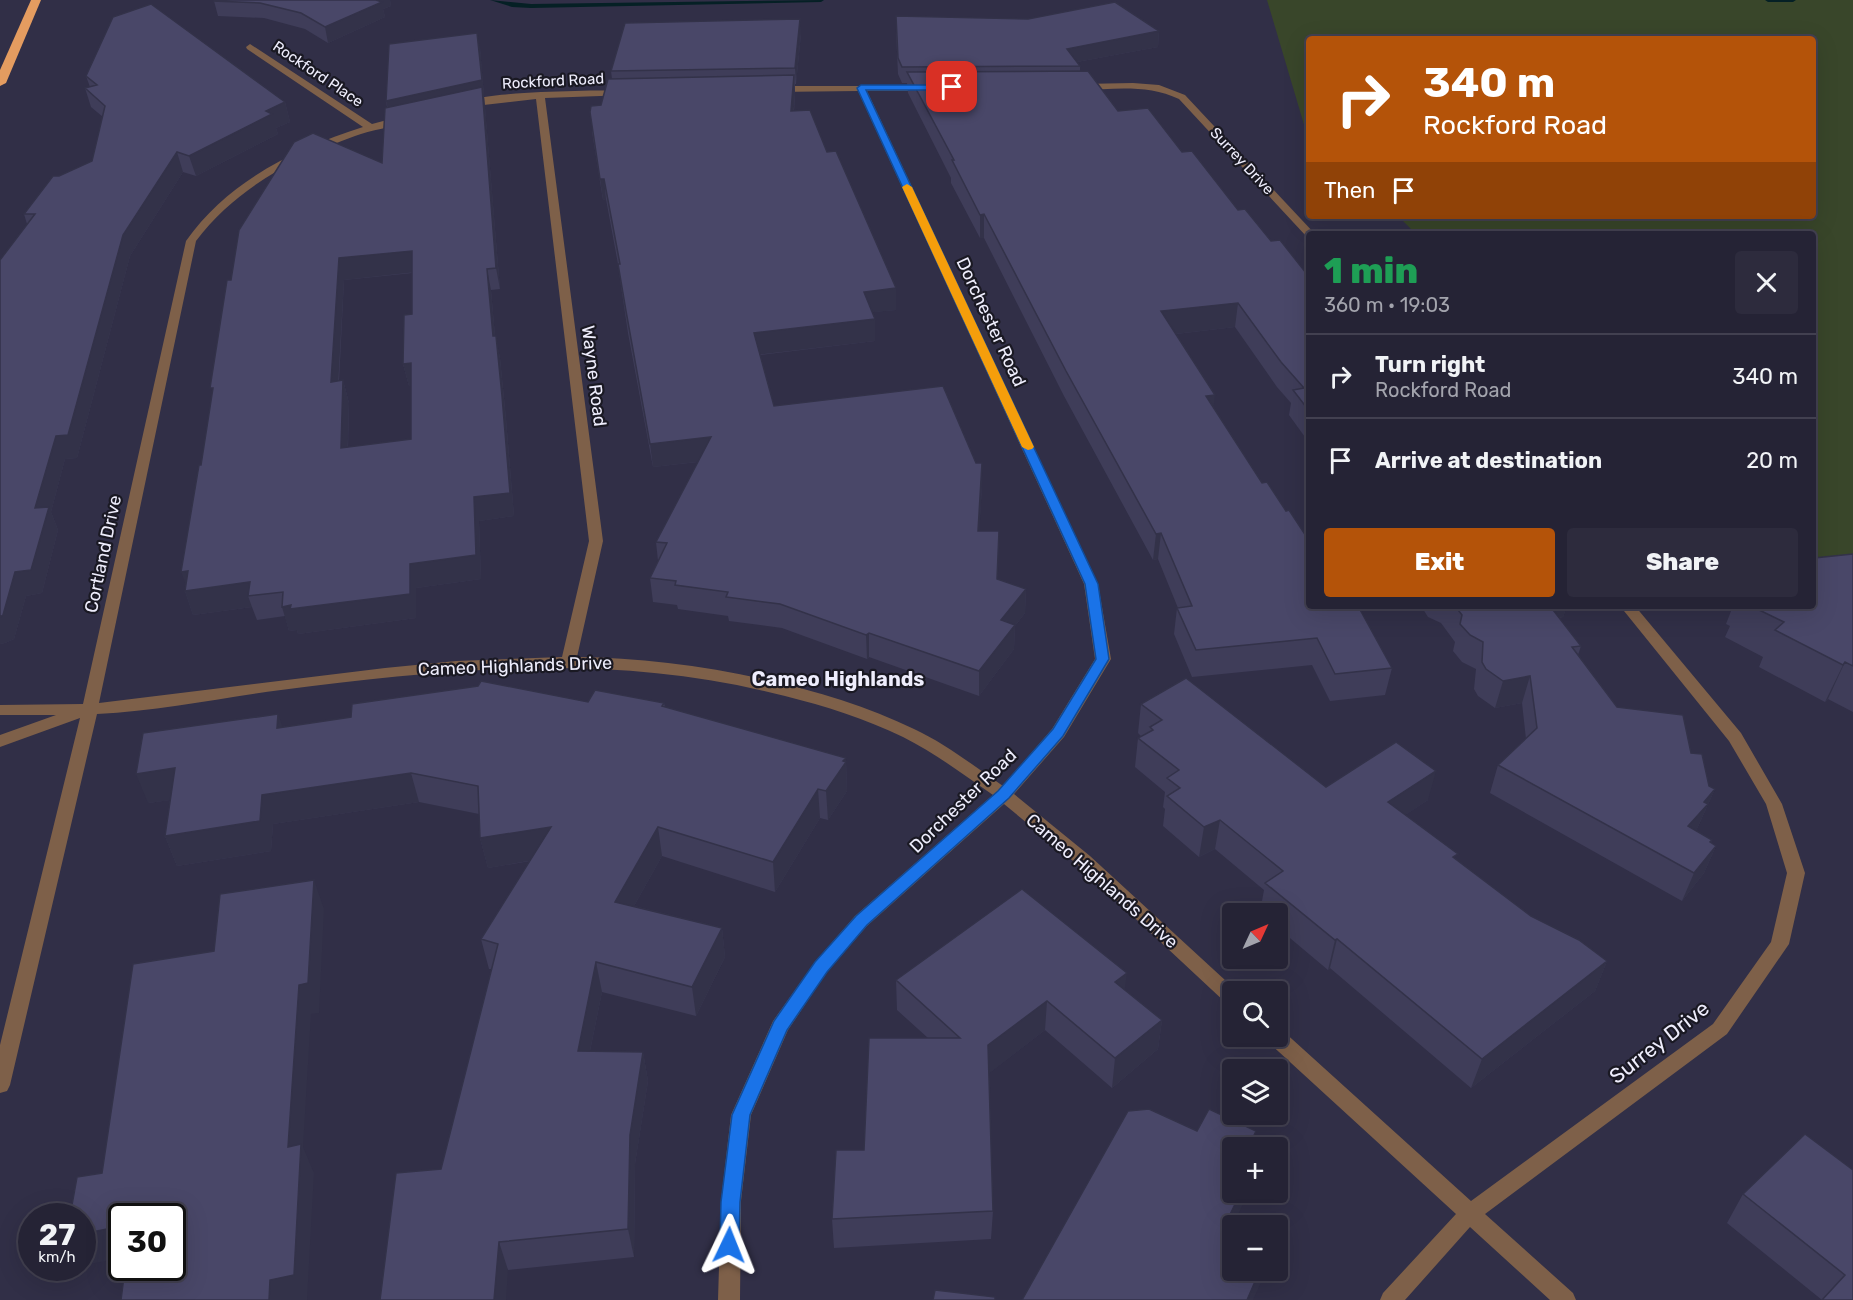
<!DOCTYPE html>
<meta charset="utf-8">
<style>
body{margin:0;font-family:Rubik,sans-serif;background:#2d2b3d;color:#f1f3f6;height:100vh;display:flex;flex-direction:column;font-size:22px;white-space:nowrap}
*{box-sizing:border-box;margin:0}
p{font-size:20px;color:#a3a4ad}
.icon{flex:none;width:33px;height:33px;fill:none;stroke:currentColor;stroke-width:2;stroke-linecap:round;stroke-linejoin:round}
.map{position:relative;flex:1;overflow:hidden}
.drawer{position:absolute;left:1306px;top:231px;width:510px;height:378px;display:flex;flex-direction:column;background:#252335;border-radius:6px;box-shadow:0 6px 24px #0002,0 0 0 2px #424050}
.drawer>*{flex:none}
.hud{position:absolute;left:1306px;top:36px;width:510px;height:183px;border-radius:6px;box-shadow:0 6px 24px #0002,0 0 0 2px #424050;background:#b45309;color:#fff;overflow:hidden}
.needle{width:39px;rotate:46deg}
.controls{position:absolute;left:1222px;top:903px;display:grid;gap:12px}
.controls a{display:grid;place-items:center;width:66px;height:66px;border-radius:6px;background:#252335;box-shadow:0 6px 24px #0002,0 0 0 2px #424050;font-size:30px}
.speed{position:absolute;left:18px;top:1203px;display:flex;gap:12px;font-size:30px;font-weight:700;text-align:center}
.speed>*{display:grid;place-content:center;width:78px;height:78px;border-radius:50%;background:#252335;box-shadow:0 6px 24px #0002,0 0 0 2px #424050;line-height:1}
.speed small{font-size:15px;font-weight:400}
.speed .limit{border:3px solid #111;border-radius:9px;background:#fff;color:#111}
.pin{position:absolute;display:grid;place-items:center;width:51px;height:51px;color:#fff;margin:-26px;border-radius:12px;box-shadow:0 3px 9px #0006}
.me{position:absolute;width:66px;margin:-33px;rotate:2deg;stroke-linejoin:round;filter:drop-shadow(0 0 4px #0008)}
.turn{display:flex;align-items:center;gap:21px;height:126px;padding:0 18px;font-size:27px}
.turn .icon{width:78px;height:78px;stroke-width:2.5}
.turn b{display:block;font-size:42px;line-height:51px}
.then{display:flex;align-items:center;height:57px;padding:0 18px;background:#0003;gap:12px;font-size:22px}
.round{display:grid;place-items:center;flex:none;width:63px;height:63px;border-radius:6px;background:#2d2b3d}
.overview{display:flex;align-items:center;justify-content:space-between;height:102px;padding:0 18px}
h1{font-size:36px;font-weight:800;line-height:45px;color:#1e9e55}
.action{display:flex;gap:12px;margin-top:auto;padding:12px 18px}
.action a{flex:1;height:69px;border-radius:6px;background:#b45309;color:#fff;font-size:24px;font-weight:800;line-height:69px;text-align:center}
.action a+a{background:#2d2b3d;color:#f1f3f6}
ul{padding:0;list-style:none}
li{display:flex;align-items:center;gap:18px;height:84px;padding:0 18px;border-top:2px solid #424050}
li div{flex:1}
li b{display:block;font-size:22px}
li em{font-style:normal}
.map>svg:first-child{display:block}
.green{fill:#39462a}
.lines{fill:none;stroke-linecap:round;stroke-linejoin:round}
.stream{fill:#052025;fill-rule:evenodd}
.street{fill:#7e6049;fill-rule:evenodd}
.highway{fill:#e49c60;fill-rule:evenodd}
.wall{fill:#3f3d59;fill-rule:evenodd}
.shaded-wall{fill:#333249}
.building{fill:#494768;stroke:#333249;stroke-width:1.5;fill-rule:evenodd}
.route{fill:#1a73e8;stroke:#114b97;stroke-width:1.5}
.slow{fill:#f59e0b}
.labels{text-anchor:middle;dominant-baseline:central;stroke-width:4.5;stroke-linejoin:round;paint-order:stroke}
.far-street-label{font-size:15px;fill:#eeedfc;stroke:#1a1923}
.street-label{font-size:18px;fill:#eeedfc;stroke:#1a1923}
.neighbourhood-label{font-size:20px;font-weight:bold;fill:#eeedfc;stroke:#1a1923}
.near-street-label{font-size:21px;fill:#eeedfc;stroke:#1a1923}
</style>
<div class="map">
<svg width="1853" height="1300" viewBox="0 0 1853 1300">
<rect width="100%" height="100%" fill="#312f47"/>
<!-- green -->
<path class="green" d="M 1267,0 L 1853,0 L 1853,648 L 1814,606 L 1814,234 L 1416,234 L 1398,216 L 1814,216 L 1814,39 L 1310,39 L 1309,133 L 1305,128 Z"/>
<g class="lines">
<!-- stream -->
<path class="stream" d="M 490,0 L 531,4 L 824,0 L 821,2 L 531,8 L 512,7 Z
M 1765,0 L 1796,0 L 1793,2 L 1768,2 Z"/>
<!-- street -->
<path class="street" d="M 250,44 L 372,124 L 402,116 L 407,119 C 394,128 370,130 355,136 C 294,158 236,188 196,241 L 99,703 L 385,668 L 456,661 L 562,657 L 589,541 L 536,99 L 466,107 L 461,104 C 481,90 595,91 625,90 L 628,91 L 628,95 L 545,98 L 603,541 L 577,657 C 683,658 819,683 914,729 C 946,744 974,766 1003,786 L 1052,729 L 1095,659 L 1084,584 L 858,91 L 775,92 L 770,89 L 775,86 L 931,86 L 931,90 L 928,91 L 867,91 L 1098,584 L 1111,659 L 1064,737 L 1014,794 L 1090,856 L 1238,992 L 1233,992 L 1233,1005 L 1226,1003 L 1078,865 L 1004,804 L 867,926 L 827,972 L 788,1030 L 751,1115 L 741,1201 L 740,1300 L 718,1300 L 721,1201 L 731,1115 L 773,1021 L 815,962 L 855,916 L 993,795 C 964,775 935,753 903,737 C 866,719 825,706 785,696 C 612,652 455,668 281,690 C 220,698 159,711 97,714 L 10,1085 L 7,1091 L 0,1093 L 0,1045 L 80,718 L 0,747 L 0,735 L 56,715 L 0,715 L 0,705 L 83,704 L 186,241 C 228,181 295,149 363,127 L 247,49 L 246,47 Z
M 1133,83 L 1159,85 L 1185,95 L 1315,234 L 1306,236 L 1179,99 C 1148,84 1114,89 1081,90 L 1076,87 L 1081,84 Z
M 1620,606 L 1635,606 L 1741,733 L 1782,804 L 1805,873 L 1789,944 L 1727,1034 L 1485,1214 L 1573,1293 L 1576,1300 L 1550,1300 L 1470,1227 L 1405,1300 L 1380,1300 L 1383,1293 L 1456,1214 L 1268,1042 L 1266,1036 L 1278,1036 L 1278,1029 L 1282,1030 L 1471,1201 L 1713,1024 L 1771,942 L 1787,873 L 1766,804 L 1729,741 Z"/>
<!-- highway -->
<path class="highway" d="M 31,0 L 41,0 L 6,83 L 0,86 L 0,70 Z"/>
</g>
<!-- wall -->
<path class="wall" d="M 215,0 L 390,0 L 391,6 L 383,9 L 385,17 L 328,43 L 305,29 L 264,18 L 218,16 L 214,1 Z
M 896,31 L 1159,31 L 1158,47 L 1077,62 L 1080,66 L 1080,71 L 1118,111 L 1182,152 L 1238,210 L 1310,278 L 1310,444 L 1289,415 L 1291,403 L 1277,387 L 1235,327 L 1176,334 L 1213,407 L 1262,483 L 1286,511 L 1392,668 L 1385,695 L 1330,701 L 1312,665 L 1192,677 L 1174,634 L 1177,608 L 1178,608 L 1158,559 L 1153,560 L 1064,396 L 984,238 L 980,238 L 951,183 L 951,178 L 908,93 L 907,83 L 902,83 L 898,74 Z
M 801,34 L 796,84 L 795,84 L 795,94 L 794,111 L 827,152 L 896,310 L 872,312 L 875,341 L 760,355 L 774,406 L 982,486 L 979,531 L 997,579 L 1026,589 L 1025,613 L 1015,626 L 1014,649 L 979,696 L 869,657 L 867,659 L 782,628 L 729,621 L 728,616 L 678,609 L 677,605 L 653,602 L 650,578 L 658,561 L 656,542 L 698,462 L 653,467 L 628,333 L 621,286 L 618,264 L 606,199 L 603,200 L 592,132 L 601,105 L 612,79 L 611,71 Z
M 480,48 L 500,289 L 491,290 L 495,336 L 500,358 L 506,419 L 514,516 L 479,521 L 481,579 L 416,588 L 416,618 L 298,634 L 297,630 L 289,631 L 285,616 L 257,620 L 252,607 L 193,615 L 185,591 L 231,280 L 382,163 L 387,107 L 386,101 ZM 412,273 L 412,314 L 403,364 L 409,386 L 411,386 L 411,439 L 348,447 L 349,403 L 343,380 L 339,381 L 344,280 Z
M 86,76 L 285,102 L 290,122 L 276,128 L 278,134 L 196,176 L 183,172 L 130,256 L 77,458 L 65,459 L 51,512 L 58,530 L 42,593 L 26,596 L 14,639 L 5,643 L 0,644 L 0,260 L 27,224 L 24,214 L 59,176 L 92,161 L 103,117 L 91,107 L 85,88 L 90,87 Z
M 1853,554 L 1853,712 L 1828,699 L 1825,702 L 1759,667 L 1763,657 L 1725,637 L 1730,626 L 1726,624 L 1733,606 L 1814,606 Z
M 1421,606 L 1567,606 L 1563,617 L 1559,618 L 1581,646 L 1578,655 L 1617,707 L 1691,753 L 1709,786 L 1715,789 L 1696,831 L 1712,840 L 1711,843 L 1716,846 L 1704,873 L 1682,901 L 1490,793 L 1498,765 L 1526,739 L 1522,703 L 1495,708 L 1478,696 L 1474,689 L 1476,669 L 1462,662 L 1453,651 L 1455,642 L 1441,623 L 1428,617 Z
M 588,702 L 664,703 L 665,707 L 846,761 L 847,791 L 828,820 L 820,818 L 775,892 L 662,856 L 634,906 L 722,928 L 725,957 L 696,1016 L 602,992 L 590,1051 L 643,1052 L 648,1081 L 635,1164 L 634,1257 L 508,1270 L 441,1169 L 492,969 L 489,969 L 481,939 L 530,861 L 488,868 L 480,838 L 479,814 L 419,802 L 273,824 L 271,851 L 177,866 L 165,836 L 170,800 L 148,803 L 282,727 Z
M 1141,704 L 1326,787 L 1428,800 L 1405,815 L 1456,860 L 1531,916 L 1607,961 L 1595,991 L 1471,1088 L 1330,968 L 1328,970 L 1278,928 L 1278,914 L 1261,914 L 1260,912 L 1264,890 L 1215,849 L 1199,857 L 1163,826 L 1165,809 L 1163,807 L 1165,792 L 1135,767 L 1138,738 L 1141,736 L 1138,733 Z
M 896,980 L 1125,990 L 1162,1020 L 1158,1049 L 1112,1088 L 1045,1030 L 989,1073 L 993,1211 L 991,1239 L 834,1248 L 832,1219 L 864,1150 L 928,1038 L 897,1010 Z
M 1853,1170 L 1853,1300 L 1822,1300 L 1727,1223 L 1743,1194 Z"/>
<!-- shaded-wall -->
<path class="shaded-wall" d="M 371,0 L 390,0 L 391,6 L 383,9 L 385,17 L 328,43 L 325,27 Z
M 800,19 L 801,34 L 796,84 L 795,68 Z
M 1159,31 L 1158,47 L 1066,64 L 1067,49 Z
M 477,33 L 480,48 L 484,96 L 485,106 L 500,289 L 496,268 L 390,117 L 386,101 Z
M 794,75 L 795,94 L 792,131 L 791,111 Z
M 285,102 L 290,122 L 276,128 L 278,134 L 196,176 L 189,156 L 266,111 Z
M 177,152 L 183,172 L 130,256 L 77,458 L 65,459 L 51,512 L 58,530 L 42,593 L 26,596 L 14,639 L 5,643 L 0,644 L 0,617 L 15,572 L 56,436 L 123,235 Z
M 600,179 L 604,179 L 606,199 L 603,200 Z
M 984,214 L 984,238 L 980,238 L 980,215 Z
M 412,251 L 416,272 L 344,280 L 337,404 L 331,382 L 339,258 Z
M 487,269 L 491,290 L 497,358 L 493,336 Z
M 896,288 L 896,310 L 864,313 L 864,292 Z
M 1238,303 L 1235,327 L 1158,336 L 1161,311 Z
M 875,319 L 875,341 L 755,355 L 754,333 Z
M 496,336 L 500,358 L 506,419 L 514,516 L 479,521 L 481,579 L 416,588 L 416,618 L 298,634 L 297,630 L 289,631 L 282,607 L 410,564 L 474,497 Z
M 411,363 L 417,386 L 409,386 L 403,364 Z
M 343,380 L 349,403 L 347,471 L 341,448 Z
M 1215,395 L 1212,420 L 1206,396 Z
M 711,437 L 714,460 L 653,467 L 650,444 Z
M 982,463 L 982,486 L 978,554 L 978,531 Z
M 1161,533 L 1158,559 L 1153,560 L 1156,534 Z
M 188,571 L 250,582 L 248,596 L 252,607 L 193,615 L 185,591 L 188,590 L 181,572 Z
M 1026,589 L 1025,613 L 1015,626 L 1014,649 L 979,696 L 979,671 L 1001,620 Z
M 1538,606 L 1567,606 L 1563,617 L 1533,621 Z
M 869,633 L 869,657 L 867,659 L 866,635 Z
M 1845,662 L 1828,699 L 1825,702 L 1843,665 Z
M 1530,676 L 1522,703 L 1495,708 L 1503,681 Z
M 278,714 L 288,743 L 277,728 Z
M 846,758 L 847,791 L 828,820 L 826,791 Z
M 175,768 L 187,798 L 148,803 L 136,774 Z
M 1436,771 L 1428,800 L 1380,832 L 1388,802 Z
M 411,773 L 419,802 L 273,824 L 271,851 L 177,866 L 165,836 L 262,795 Z
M 818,789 L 820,818 L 775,892 L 773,862 Z
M 1715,789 L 1696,831 L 1688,826 L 1704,802 Z
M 1220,820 L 1215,849 L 1199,857 L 1204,827 Z
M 551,827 L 557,856 L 488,868 L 480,838 Z
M 658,827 L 662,856 L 620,931 L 615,902 Z
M 1712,840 L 1701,864 L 1716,846 L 1704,873 L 1682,901 L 1694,873 L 1710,842 Z
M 314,880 L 324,909 L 319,1013 L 311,1014 L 303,1147 L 314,1173 L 307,1300 L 269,1300 L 270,1280 L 288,1147 L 299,985 Z
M 722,928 L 725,957 L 696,1016 L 692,987 Z
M 1337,939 L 1330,968 L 1328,970 L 1335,940 Z
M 1607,961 L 1595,991 L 1471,1088 L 1482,1059 Z
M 596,962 L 602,992 L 584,1080 L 578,1051 Z
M 1127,973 L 1123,1002 L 1115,982 Z
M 1047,1001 L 1045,1030 L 987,1075 L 988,1045 Z
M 1162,1020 L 1158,1049 L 1112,1088 L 1115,1058 Z
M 643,1052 L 648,1081 L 635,1164 L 634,1257 L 628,1229 L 630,1135 Z
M 1241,1192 L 1249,1192 L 1217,1257 L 1223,1229 Z
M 122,1226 L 122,1258 L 84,1265 L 82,1262 L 82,1234 Z
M 499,1242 L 508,1270 L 506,1300 L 494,1300 Z
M 1260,1270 L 1264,1270 L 1262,1280 L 1253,1300 L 1247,1300 Z"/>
<!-- building -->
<path class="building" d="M 215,0 L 376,0 L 382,2 L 325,27 L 301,13 L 260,3 L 214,1 Z
M 1115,2 L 1159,31 L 1067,49 L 1080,66 L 902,67 L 898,58 L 896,16 L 1028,19 Z
M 151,4 L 285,102 L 266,111 L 272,114 L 189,156 L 177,152 L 123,235 L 68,435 L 56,436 L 35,508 L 49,507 L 31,570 L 15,572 L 3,615 L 0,617 L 0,260 L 35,214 L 24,214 L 53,176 L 59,176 L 92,161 L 105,106 L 85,88 L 97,85 L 86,76 L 113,17 Z
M 800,19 L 795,68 L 611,71 L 625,23 Z
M 477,33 L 482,80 L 386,101 L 389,44 Z
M 1088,71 L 1118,111 L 1148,108 L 1182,152 L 1192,151 L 1238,210 L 1245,209 L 1271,241 L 1280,240 L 1310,278 L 1310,412 L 1293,390 L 1304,388 L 1281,362 L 1238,303 L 1161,311 L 1215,395 L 1206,396 L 1262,483 L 1267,482 L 1286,511 L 1289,510 L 1310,542 L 1310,606 L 1358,606 L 1392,668 L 1335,674 L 1317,638 L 1196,650 L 1177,608 L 1192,606 L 1161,533 L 1156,534 L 1066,371 L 984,214 L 980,215 L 952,160 L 954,160 L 907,72 Z
M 794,75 L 791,111 L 810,110 L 827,152 L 836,151 L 896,288 L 864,292 L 875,319 L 754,333 L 774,406 L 943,386 L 976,463 L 982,463 L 978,531 L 999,531 L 997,579 L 1026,589 L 1001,620 L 1015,625 L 979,671 L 869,633 L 866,635 L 780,604 L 726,597 L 728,592 L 675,585 L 676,581 L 650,578 L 667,543 L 656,542 L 711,437 L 650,444 L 626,311 L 618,264 L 620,264 L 604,179 L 600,179 L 590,112 L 591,106 L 601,105 L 608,79 Z
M 482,87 L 496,268 L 487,269 L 493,336 L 496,336 L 502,396 L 510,493 L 474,497 L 476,555 L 410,564 L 410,594 L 290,609 L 291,605 L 282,607 L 283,592 L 248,596 L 250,582 L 185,591 L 188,571 L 181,572 L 199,465 L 201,465 L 213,388 L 210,388 L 227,280 L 231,280 L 239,230 L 294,142 L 313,133 L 382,163 L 385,108 ZM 412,251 L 412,314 L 404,315 L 403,364 L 411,363 L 411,439 L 341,448 L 343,380 L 331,382 L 339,258 Z
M 1853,554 L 1853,666 L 1845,662 L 1843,665 L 1775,630 L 1784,622 L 1751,606 L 1814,606 L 1814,558 Z
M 1455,606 L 1550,606 L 1581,646 L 1572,647 L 1617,707 L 1683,715 L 1691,753 L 1702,754 L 1709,786 L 1715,789 L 1704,802 L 1708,804 L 1688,826 L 1712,840 L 1710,842 L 1716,846 L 1694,873 L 1498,765 L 1537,728 L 1530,676 L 1503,681 L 1486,669 L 1482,662 L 1483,642 L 1470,635 L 1460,624 L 1462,615 Z
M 1186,678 L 1326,787 L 1396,742 L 1436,771 L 1388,802 L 1458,854 L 1453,857 L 1531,916 L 1579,940 L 1607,961 L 1482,1059 L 1337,939 L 1335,940 L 1265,883 L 1283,871 L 1220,820 L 1204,827 L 1167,796 L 1180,788 L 1167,778 L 1179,770 L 1138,738 L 1153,730 L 1150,727 L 1162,720 L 1141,704 Z
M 481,681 L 588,702 L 595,690 L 664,703 L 662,706 L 846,758 L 843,761 L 846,762 L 826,791 L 818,789 L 773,862 L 658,827 L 615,902 L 722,928 L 692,987 L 596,962 L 578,1051 L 643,1052 L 630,1135 L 628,1229 L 499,1242 L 494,1300 L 380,1300 L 396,1173 L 441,1169 L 498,944 L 481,939 L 551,827 L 480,838 L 478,786 L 411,773 L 262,795 L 260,821 L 165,836 L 175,768 L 136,774 L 143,733 L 278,714 L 277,728 L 351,717 L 352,704 L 478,686 Z
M 314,880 L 308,983 L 299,985 L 288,1147 L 301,1144 L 294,1275 L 270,1280 L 269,1300 L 121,1300 L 125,1268 L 172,1268 L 172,1216 L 122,1216 L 122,1226 L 82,1234 L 82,1216 L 70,1216 L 77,1177 L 102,1173 L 133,964 L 214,951 L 220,894 Z
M 1022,889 L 1127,973 L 1115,982 L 1162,1020 L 1115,1058 L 1047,1001 L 988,1045 L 993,1211 L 832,1219 L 836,1150 L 864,1150 L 869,1038 L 960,1038 L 896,980 Z
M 1149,1109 L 1197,1131 L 1209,1109 L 1256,1131 L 1251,1142 L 1263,1148 L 1233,1148 L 1233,1192 L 1241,1192 L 1223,1229 L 1233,1234 L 1233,1270 L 1260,1270 L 1247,1300 L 1022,1300 L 1128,1111 Z
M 1805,1134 L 1853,1170 L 1853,1300 L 1822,1300 L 1845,1275 L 1743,1194 Z
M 935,1290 L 995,1297 L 995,1300 L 933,1300 Z"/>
<!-- route -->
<path class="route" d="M 861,85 L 952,85 L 956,87 L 952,90 L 866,90 L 1098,584 L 1109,659 L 1063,736 L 1009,798 L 867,925 L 827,972 L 787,1030 L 750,1115 L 740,1202 L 739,1245 L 736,1252 L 729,1254 L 723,1252 L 720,1245 L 721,1202 L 732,1115 L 774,1021 L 815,962 L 856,916 L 998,791 L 1053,729 L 1096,659 L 1085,584 L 857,88 Z"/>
<!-- slow -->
<path class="slow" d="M 907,184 L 912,187 L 1034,447 L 1032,449 L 1028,450 L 1022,447 L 902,187 Z"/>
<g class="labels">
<!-- far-street labels -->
<g class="far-street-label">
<text transform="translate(318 74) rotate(34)">Rockford Place</text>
<text transform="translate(553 81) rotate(-3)">Rockford Road</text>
<text transform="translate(1242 161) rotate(47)">Surrey Drive</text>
</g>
<!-- street labels -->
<g class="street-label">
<text transform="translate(991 322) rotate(65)">Dorchester Road</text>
<text transform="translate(594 376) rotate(83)">Wayne Road</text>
<text transform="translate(103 554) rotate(-78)">Cortland Drive</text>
<text transform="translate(515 666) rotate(-2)">Cameo Highlands Drive</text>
<text transform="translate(963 801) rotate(-44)">Dorchester Road</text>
<text transform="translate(1102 881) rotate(41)">Cameo Highlands Drive</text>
</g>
<!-- neighbourhood labels -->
<g class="neighbourhood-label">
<text x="838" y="679">Cameo Highlands</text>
</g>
<!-- near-street labels -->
<g class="near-street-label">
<text transform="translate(1659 1042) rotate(-38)">Surrey Drive</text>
</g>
</g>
</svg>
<div class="controls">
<a><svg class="needle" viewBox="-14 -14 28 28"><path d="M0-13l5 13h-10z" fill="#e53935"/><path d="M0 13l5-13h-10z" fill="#a3a4ad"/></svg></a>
<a><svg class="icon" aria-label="search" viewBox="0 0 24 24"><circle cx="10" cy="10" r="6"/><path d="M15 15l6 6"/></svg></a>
<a><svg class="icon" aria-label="layers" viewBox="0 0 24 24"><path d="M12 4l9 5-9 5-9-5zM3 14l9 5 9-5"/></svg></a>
<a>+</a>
<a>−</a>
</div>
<div class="speed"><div>27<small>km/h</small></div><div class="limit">30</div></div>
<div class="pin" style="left:952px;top:87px;background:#d93025"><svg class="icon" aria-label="arrive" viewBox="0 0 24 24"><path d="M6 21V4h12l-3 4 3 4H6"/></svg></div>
<svg class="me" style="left:729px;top:1245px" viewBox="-20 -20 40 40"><path d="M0-17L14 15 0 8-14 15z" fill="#1a73e8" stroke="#fff" stroke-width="4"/></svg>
<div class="hud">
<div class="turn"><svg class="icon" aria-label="right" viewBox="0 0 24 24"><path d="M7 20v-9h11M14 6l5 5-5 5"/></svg><div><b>340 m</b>Rockford Road</div></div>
<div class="then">Then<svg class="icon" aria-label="arrive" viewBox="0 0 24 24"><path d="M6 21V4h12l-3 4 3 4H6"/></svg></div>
</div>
<section class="drawer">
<div class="overview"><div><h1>1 min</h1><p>360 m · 19:03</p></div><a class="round"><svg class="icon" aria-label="close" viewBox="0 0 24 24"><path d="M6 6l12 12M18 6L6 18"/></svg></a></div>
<ul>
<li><svg class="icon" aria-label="right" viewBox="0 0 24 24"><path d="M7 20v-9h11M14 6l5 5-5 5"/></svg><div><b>Turn right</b><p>Rockford Road</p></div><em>340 m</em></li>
<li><svg class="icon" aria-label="arrive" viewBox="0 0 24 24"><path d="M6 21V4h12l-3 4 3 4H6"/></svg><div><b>Arrive at destination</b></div><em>20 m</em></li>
</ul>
<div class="action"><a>Exit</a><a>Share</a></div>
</section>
</div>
